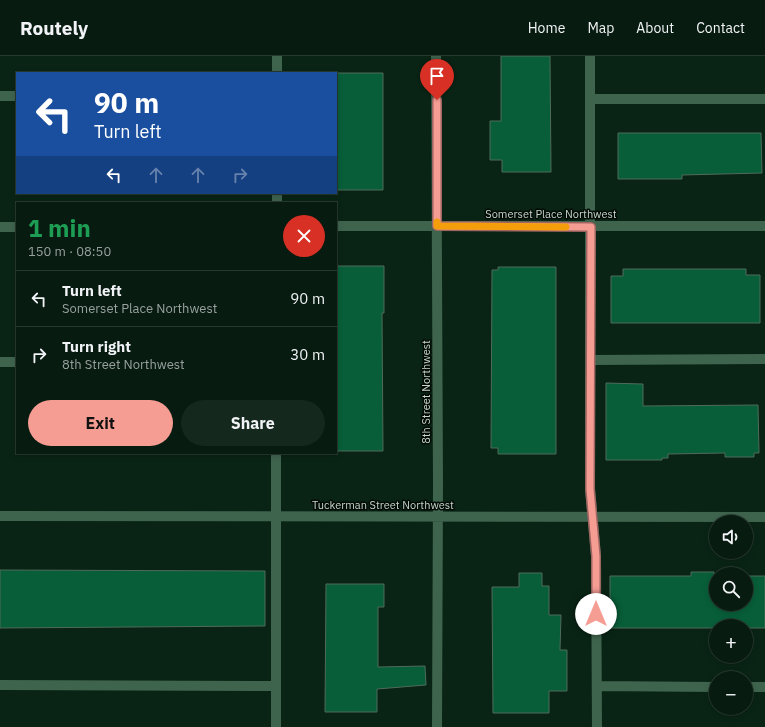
<!DOCTYPE html>
<meta charset="utf-8">
<style>
body{margin:0;font-family:"IBM Plex Sans",sans-serif;background:#15281e;color:#f1f3f6;height:100vh;display:flex;flex-direction:column;font-size:15px;white-space:nowrap}
*{box-sizing:border-box;margin:0}
p{font-size:13px;color:#98a19f}
.icon{flex:none;width:22px;height:22px;fill:none;stroke:currentColor;stroke-width:2;stroke-linecap:round;stroke-linejoin:round}
.map{position:relative;flex:1;overflow:hidden}
.sheet{position:absolute;left:16px;top:146px;width:321px;height:252px;display:flex;flex-direction:column;background:#071b10;border-radius:0px;box-shadow:0 2px 6px #0003,0 0 0 1px #283930}
.sheet>*{flex:none}
.guide{position:absolute;left:16px;top:16px;width:321px;height:122px;border-radius:0px;box-shadow:0 2px 6px #0003,0 0 0 1px #283930;background:#1a4fa0;color:#fff;overflow:hidden}
.fabs{position:absolute;left:709px;top:459px;display:grid;gap:8px}
.fabs a{display:grid;place-items:center;width:44px;height:44px;border-radius:50%;background:#071b10;box-shadow:0 2px 6px #0003,0 0 0 1px #283930;font-size:20px}
.pin{position:absolute;display:grid;place-items:center;width:34px;height:34px;color:#fff;margin:-41px -17px;border-radius:50% 50% 50% 0;rotate:-45deg;box-shadow:0 0 4px #0007}
.pin .icon{rotate:45deg}
.me{position:absolute;width:44px;margin:-22px;rotate:0deg;stroke-linejoin:round;filter:drop-shadow(0 0 3px #0008)}
.turn{display:flex;align-items:center;gap:14px;height:84px;padding:0 12px;font-size:18px}
.turn .icon{width:52px;height:52px;stroke-width:2.5}
.turn b{display:block;font-size:28px;line-height:34px}
.lanes{display:flex;align-items:center;height:38px;padding:0 12px;background:#0003;justify-content:center;gap:20px;direction:ltr}
.lanes .off{opacity:.35}
.round{display:grid;place-items:center;flex:none;width:42px;height:42px;border-radius:21px;background:#15281e}
.overview{display:flex;align-items:center;justify-content:space-between;height:68px;padding:0 12px}
h1{font-size:24px;font-weight:800;line-height:30px;color:#1e9e55}
.cta{display:flex;gap:8px;margin-top:auto;padding:8px 12px}
.cta a{flex:1;height:46px;border-radius:24px;background:#f59c93;color:#111;font-size:16px;font-weight:800;line-height:46px;text-align:center}
.cta a+a{background:#15281e;color:#f1f3f6}
ul{padding:0;list-style:none}
li{display:flex;align-items:center;gap:12px;height:56px;padding:0 12px;border-top:1px solid #283930}
li div{flex:1}
li b{display:block;font-size:15px}
li em{font-style:normal}
header{display:flex;align-items:center;gap:24px;box-sizing:border-box;height:56px;padding:0 20px;background:#071b10;border-bottom:1px solid #283930}
header strong{font-size:19px}
nav{display:flex;gap:22px;margin-inline-start:auto;font-size:14px}
.map>svg:first-child{display:block}
.building{fill:#085e39;stroke:#4f6b5a}
.lines{fill:none;stroke-linecap:round;stroke-linejoin:round}
.service{stroke:#3f644e;stroke-width:10}
.minor{stroke:#3f644e;stroke-width:10}
.route-casing{stroke:#9f6560;stroke-width:10}
.route{stroke:#f59c93;stroke-width:7}
.slow{stroke:#f59e0b;stroke-width:7}
.labels{text-anchor:middle;dominant-baseline:central;stroke-width:3;stroke-linejoin:round;paint-order:stroke}
.street-label{font-size:11px;fill:#c6d6cc;stroke:#020b05}
</style>
<header>
<strong>Routely</strong>
<nav><a>Home</a><a>Map</a><a>About</a><a>Contact</a></nav>
</header>
<div class="map">
<svg width="765" height="671" viewBox="0 0 765 671">
<rect width="100%" height="100%" fill="#092415"/>
<!-- building -->
<path class="building" d="M 501,0 L 550,0 L 551,116 L 502,116 L 502,104 L 490,104 L 490,65 L 501,65 Z
M 336,17 L 383,17 L 383,134 L 336,134 Z
M 618,77 L 761,77 L 762,117 L 682,119 L 682,123 L 618,123 Z
M 336,210 L 384,210 L 384,257 L 382,257 L 383,395 L 336,395 Z
M 498,211 L 556,211 L 556,398 L 498,398 L 498,392 L 491,392 L 492,214 L 498,214 Z
M 623,213 L 746,213 L 746,219 L 760,219 L 760,267 L 611,267 L 611,220 L 623,220 Z
M 606,327 L 643,328 L 643,350 L 758,349 L 759,397 L 754,397 L 754,401 L 725,401 L 725,397 L 668,398 L 668,402 L 662,402 L 662,404 L 606,404 Z
M 0,514 L 265,515 L 265,570 L 0,572 Z
M 691,516 L 714,516 L 714,520 L 716,520 L 716,548 L 746,548 L 746,520 L 765,520 L 765,572 L 746,572 L 746,570 L 716,570 L 716,572 L 610,572 L 610,520 L 691,520 Z
M 519,517 L 542,517 L 542,530 L 549,530 L 549,559 L 561,559 L 560,594 L 567,594 L 567,635 L 549,635 L 549,657 L 493,657 L 492,531 L 519,531 Z
M 326,528 L 384,528 L 384,551 L 378,551 L 378,611 L 425,610 L 426,629 L 377,633 L 377,656 L 325,656 Z"/>
<g class="lines">
<!-- service -->
<path class="service" d="M 277,0 L 277,17
M 590,0 L 590,433 L 596,500 L 597,671
M 0,40 L 17,40
M 590,43 L 765,43
M 277,147 L 277,137
M 591,304 L 765,303
M 0,306 L 17,306
M 276,397 L 276,671
M 0,629 L 276,630
M 597,630 L 716,631
M 746,631 L 765,631"/>
<!-- minor -->
<path class="minor" d="M 436,0 L 438,430 L 437,671
M 336,170 L 765,170
M 0,171 L 17,171
M 0,460 L 765,461"/>
</g>
<g class="lines">
<defs>
<path id="route" d="M 437,44 L 437,170 L 591,171 L 590,433 L 596,500 L 596,558"/>
</defs>
<!-- route casing -->
<use href="#route" class="route-casing"/>
<!-- route -->
<use href="#route" class="route"/>
<!-- slow -->
<path class="slow" d="M 437,166 L 437,170 L 566,171"/>
</g>
<g class="labels">
<!-- street labels -->
<g class="street-label">
<text x="551" y="158">Somerset Place Northwest</text>
<text transform="translate(426 336) rotate(-90)">8th Street Northwest</text>
<text x="383" y="449">Tuckerman Street Northwest</text>
</g>
</g>
</svg>
<div class="fabs">
<a><svg class="icon" aria-label="sound" viewBox="0 0 24 24"><path d="M4 9h4l5-4v14l-5-4H4zM17 9q2 3 0 6"/></svg></a>
<a><svg class="icon" aria-label="search" viewBox="0 0 24 24"><circle cx="10" cy="10" r="6"/><path d="M15 15l6 6"/></svg></a>
<a>+</a>
<a>−</a>
</div>
<div class="pin" style="left:437px;top:44px;background:#d93025"><svg class="icon" aria-label="arrive" viewBox="0 0 24 24"><path d="M6 21V4h12l-3 4 3 4H6"/></svg></div>
<svg class="me" style="left:596px;top:558px" viewBox="-20 -20 40 40"><circle r="19" fill="#fff"/><path d="M0-13L10 11 0 6-10 11z" fill="#f59c93"/></svg>
<div class="guide">
<div class="turn"><svg class="icon" aria-label="left" viewBox="0 0 24 24"><path d="M17 20v-9H6M10 6l-5 5 5 5"/></svg><div><b>90 m</b>Turn left</div></div>
<div class="lanes"><svg class="icon" aria-label="left" viewBox="0 0 24 24"><path d="M17 20v-9H6M10 6l-5 5 5 5"/></svg><svg class="icon off" aria-label="ahead" viewBox="0 0 24 24"><path d="M12 20V5M6 11l6-6 6 6"/></svg><svg class="icon off" aria-label="ahead" viewBox="0 0 24 24"><path d="M12 20V5M6 11l6-6 6 6"/></svg><svg class="icon off" aria-label="right" viewBox="0 0 24 24"><path d="M7 20v-9h11M14 6l5 5-5 5"/></svg></div>
</div>
<section class="sheet">
<div class="overview"><div><h1>1 min</h1><p>150 m · 08:50</p></div><a class="round" style="background:#d93025;color:#fff"><svg class="icon" aria-label="close" viewBox="0 0 24 24"><path d="M6 6l12 12M18 6L6 18"/></svg></a></div>
<ul>
<li><svg class="icon" aria-label="left" viewBox="0 0 24 24"><path d="M17 20v-9H6M10 6l-5 5 5 5"/></svg><div><b>Turn left</b><p>Somerset Place Northwest</p></div><em>90 m</em></li>
<li><svg class="icon" aria-label="right" viewBox="0 0 24 24"><path d="M7 20v-9h11M14 6l5 5-5 5"/></svg><div><b>Turn right</b><p>8th Street Northwest</p></div><em>30 m</em></li>
</ul>
<div class="cta"><a>Exit</a><a>Share</a></div>
</section>
</div>
